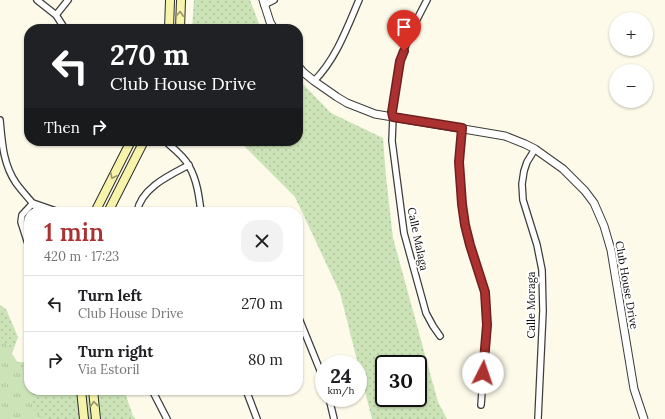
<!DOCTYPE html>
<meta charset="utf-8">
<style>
body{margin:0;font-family:Lora,serif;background:#f2f2f2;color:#202124;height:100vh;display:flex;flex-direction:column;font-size:15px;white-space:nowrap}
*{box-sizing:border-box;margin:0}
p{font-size:13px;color:#757577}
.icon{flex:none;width:22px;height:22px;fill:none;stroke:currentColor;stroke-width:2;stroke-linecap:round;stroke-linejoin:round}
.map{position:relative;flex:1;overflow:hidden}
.sheet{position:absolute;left:24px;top:207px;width:279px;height:188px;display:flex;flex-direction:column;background:#fff;border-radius:16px;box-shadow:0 1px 3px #0004}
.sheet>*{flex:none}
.guide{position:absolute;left:24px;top:24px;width:279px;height:122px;border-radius:16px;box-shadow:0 1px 3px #0004;background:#202124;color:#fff;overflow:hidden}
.buttons{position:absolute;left:609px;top:12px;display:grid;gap:8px}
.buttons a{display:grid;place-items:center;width:44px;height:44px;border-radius:50%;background:#fff;box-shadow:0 1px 3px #0004;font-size:20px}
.speed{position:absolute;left:315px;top:355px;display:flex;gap:8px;font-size:20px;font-weight:700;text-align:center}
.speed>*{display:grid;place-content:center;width:52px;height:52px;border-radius:50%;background:#fff;box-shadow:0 1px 3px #0004;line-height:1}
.speed small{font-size:10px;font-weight:400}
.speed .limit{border:2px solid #111;border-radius:6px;background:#fff;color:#111}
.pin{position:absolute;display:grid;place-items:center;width:34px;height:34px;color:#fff;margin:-41px -17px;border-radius:50% 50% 50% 0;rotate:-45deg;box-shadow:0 0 4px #0007}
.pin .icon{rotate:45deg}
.me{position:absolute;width:44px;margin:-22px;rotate:4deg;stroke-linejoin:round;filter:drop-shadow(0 0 3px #0008)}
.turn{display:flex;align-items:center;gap:14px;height:84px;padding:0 20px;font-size:18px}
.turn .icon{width:52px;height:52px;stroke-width:2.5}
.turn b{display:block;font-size:28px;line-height:34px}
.then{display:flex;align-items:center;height:38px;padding:0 20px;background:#0003;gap:8px;font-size:15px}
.round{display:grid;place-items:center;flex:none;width:42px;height:42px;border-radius:16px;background:#f2f2f2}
.headline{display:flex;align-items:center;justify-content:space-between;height:68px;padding:0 20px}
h1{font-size:24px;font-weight:600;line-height:30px;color:#ab3230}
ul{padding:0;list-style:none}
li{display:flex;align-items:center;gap:12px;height:56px;padding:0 20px;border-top:1px solid #e0e0e0}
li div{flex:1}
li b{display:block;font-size:15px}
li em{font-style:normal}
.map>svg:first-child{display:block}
.grass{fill:url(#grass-dots);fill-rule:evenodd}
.park{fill:url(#park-tufts)}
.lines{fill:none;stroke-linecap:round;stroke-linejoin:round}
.minor-casing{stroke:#3d3d3d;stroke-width:8}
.tertiary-casing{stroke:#3d3d3d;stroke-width:9}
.secondary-casing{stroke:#2c2c2c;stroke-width:10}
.minor{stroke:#fff;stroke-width:5.5}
.tertiary{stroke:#fff;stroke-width:7}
.secondary{stroke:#f7f3aa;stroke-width:8}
.oneway{stroke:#98966a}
.route-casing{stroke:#6f201f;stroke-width:10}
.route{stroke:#ab3230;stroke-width:7}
.labels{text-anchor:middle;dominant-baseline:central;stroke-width:4;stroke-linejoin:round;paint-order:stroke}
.street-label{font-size:11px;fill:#0a0a0a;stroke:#fff}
</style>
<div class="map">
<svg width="665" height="419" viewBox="0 0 665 419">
<defs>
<pattern id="grass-dots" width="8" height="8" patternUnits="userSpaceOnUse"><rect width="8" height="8" fill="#cbe3b7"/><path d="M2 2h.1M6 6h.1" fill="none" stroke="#adc19c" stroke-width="1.8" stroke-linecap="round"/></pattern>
<pattern id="park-tufts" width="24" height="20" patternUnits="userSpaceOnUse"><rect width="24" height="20" fill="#cbe3b7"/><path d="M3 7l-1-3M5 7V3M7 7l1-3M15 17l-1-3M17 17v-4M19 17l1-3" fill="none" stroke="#adc19c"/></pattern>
</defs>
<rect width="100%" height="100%" fill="#fdfae9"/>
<!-- grass -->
<path class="grass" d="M 194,0 L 250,0 L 261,29 L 192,29 Z
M 298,79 L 331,113 L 383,138 L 386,177 L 393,238 L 438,402 L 447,419 L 372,419 L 340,293 L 295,197 L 239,141 L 298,141 ZM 384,364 L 418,364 L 418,398 L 384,398 Z
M 0,305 L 6,309 L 18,337 L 10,359 L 13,362 L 24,362 L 29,376 L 29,390 L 38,390 L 41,391 L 43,390 L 124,390 L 133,416 L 136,419 L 0,419 Z"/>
<!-- park -->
<path class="park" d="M 0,335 L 29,380 L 29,390 L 31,390 L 35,412 L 44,419 L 0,419 Z"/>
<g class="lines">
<defs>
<path id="minor" d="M 37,0 L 56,15 L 65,29
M 427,0 L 411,31 L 400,61 L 392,112 L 393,117 L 392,141 L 404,233 L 426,313 L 433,326 L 440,336
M 264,5 L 274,0
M 56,15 L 68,0
M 314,81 C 336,59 347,28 359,0
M 0,120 C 2,142 3,164 16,183 C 23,193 32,201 39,212
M 462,129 L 459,162 L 462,204 L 465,225 L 470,245 L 485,292 L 487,325 L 481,405
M 165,141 C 173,148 184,156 189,166 C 197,180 199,196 201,212
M 535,149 L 527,162 L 524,171 L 522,184 L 523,200 L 537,245 L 542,270 L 543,311 L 538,419
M 33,203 L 59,212
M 137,212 C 141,188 170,175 189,165
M 29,247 L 21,222 L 22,215 L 33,203
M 298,316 L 324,380
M 152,390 L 167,419
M 246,390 L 257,419
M 329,398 L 334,419"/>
<path id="tertiary" d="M 263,0 L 270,22 L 274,29
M 298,66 L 303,72 L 314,81 L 337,97 L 347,103 L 375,114 L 505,136 L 525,144 L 535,149 L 563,169 L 585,191 L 594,203 L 604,226 L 611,250 L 634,389 L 644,419"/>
<path id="secondary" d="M 169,29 L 170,0
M 180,29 L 181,0
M 95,212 L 131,141
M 108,212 L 144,141
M 81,390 L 84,419
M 93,390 L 96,419"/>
</defs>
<!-- minor casing -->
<use href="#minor" class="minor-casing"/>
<!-- tertiary casing -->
<use href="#tertiary" class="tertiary-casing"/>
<!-- secondary casing -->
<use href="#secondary" class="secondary-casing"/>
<!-- minor -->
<use href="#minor" class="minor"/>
<!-- tertiary -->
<use href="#tertiary" class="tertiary"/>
<!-- secondary -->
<use href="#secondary" class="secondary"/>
</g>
<!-- one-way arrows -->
<defs><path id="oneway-chevron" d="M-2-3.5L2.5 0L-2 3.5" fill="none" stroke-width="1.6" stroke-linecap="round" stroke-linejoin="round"/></defs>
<g class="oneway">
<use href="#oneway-chevron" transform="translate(180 14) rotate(-87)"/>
<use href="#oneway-chevron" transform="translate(113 176) rotate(117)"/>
<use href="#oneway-chevron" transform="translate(94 404) rotate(-96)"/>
</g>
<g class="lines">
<defs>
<path id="route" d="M 404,51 L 400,61 L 392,112 L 393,117 L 462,128 L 459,162 L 462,204 L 465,225 L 470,245 L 485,292 L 487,325 L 483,373"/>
</defs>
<!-- route casing -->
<use href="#route" class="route-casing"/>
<!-- route -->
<use href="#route" class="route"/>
</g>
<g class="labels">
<!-- street labels -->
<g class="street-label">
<text transform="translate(418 239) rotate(78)">Calle Malaga</text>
<text transform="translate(627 285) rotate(80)">Club House Drive</text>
<text transform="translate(531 305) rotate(-90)">Calle Moraga</text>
</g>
</g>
</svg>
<div class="buttons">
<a>+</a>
<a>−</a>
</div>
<div class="speed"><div>24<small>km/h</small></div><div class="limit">30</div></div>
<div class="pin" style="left:404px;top:51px;background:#d93025"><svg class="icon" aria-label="arrive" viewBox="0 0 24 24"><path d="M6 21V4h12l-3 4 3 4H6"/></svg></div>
<svg class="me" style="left:483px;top:373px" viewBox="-20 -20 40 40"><circle r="19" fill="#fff"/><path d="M0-13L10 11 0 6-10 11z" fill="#ab3230"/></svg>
<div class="guide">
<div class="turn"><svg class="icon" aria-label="left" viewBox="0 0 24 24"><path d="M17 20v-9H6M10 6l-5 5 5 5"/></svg><div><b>270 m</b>Club House Drive</div></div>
<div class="then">Then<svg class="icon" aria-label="right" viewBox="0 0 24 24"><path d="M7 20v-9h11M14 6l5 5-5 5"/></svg></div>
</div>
<section class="sheet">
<div class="headline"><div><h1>1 min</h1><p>420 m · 17:23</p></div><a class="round"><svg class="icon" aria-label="close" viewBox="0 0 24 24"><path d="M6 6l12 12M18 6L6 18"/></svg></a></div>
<ul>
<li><svg class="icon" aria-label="left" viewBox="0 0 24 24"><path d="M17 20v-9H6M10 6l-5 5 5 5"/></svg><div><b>Turn left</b><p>Club House Drive</p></div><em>270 m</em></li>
<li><svg class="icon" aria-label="right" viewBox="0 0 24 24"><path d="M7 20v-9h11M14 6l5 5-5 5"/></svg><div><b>Turn right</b><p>Via Estoril</p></div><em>80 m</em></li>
</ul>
</section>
</div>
